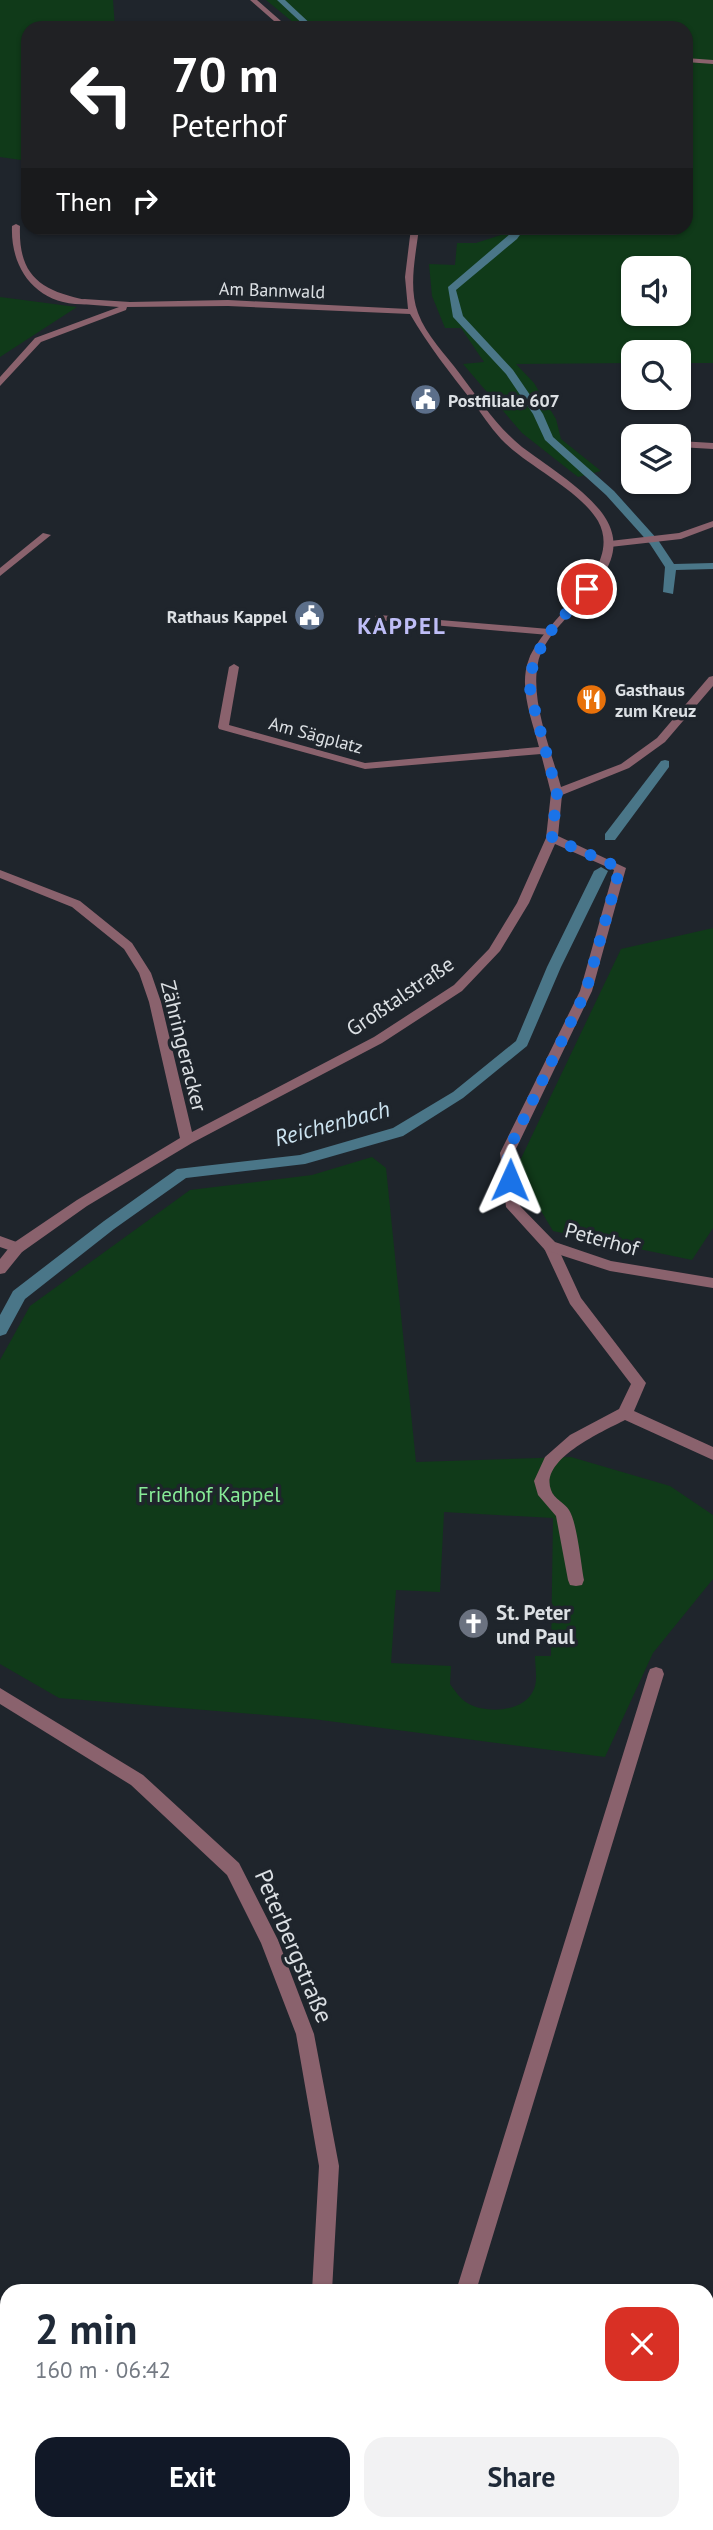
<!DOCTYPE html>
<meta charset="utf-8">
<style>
body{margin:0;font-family:"PT Sans",sans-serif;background:#f2f2f3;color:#1f2937;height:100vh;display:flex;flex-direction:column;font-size:26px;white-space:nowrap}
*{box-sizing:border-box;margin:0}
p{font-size:23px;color:#747a83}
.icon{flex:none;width:38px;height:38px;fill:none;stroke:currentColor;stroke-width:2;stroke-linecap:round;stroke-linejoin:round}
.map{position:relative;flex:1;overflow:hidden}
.drawer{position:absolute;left:0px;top:2284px;width:714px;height:247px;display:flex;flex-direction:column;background:#fff;border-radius:21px 21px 0 0;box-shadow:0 2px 5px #0004}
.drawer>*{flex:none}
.hud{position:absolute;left:21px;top:21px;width:672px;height:214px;border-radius:21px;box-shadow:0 2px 5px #0004;background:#202124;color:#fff;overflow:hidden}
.tools{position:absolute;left:621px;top:256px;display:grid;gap:14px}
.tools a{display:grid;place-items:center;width:70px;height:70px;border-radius:14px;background:#fff;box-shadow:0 2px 5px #0004;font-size:35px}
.pin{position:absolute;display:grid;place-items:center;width:60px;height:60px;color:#fff;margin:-30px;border:4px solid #fff;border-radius:50%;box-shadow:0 2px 7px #0007}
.me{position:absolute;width:77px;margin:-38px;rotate:1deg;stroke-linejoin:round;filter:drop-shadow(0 0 5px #0008)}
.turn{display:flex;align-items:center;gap:24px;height:147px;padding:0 35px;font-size:32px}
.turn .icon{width:91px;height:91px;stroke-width:2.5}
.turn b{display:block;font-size:49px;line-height:60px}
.then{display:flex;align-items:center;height:66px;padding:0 35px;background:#0003;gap:14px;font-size:26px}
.round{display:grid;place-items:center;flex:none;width:74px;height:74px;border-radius:21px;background:#f2f2f3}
.head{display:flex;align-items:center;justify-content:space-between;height:119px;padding:0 35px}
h1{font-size:42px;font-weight:800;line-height:52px}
.action{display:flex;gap:14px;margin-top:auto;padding:14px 35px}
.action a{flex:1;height:80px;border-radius:21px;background:#111827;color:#fff;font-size:28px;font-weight:800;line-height:80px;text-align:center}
.action a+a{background:#f2f2f3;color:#1f2937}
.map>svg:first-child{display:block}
.green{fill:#103a19;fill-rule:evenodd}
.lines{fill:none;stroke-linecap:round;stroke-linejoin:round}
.stream{fill:#4a7688;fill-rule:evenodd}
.lane{fill:#8a626d;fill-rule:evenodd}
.street{fill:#8a626d;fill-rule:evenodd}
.route{stroke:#1a73e8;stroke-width:12;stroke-dasharray:0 21.6}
.labels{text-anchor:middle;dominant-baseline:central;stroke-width:7;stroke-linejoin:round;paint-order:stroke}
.far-street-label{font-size:18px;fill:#dce0e4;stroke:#1f252c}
.far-poi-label{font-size:18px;font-weight:bold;fill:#dce0e4;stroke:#1f252c;text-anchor:start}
.street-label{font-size:21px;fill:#dce0e4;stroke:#1f252c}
.park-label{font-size:21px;fill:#87eb97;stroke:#1f252c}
.poi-label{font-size:21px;font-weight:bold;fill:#dce0e4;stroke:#1f252c;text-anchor:start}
.far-district-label{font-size:23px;font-weight:bold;letter-spacing:2px;fill:#bebdf6;stroke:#1f252c}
.water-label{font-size:23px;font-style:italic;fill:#cce3f0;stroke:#1f252c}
.near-street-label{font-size:24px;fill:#dce0e4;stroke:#1f252c}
</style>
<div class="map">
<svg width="713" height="2530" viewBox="0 0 713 2530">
<rect width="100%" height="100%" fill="#1f252c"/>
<!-- green -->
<path class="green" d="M 0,0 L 113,0 L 115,28 L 28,28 L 28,161 L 0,157 Z
M 266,0 L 713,0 L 713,363 L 679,363 L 679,352 L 634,352 L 633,363 L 516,364 L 534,383 L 556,419 L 561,439 L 601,471 L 578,477 L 522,433 L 463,364 L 484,362 L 461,328 L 445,328 L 432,296 L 429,264 L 455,265 L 457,243 L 476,243 L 510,232 L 512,228 L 686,228 L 686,28 L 300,28 ZM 634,268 L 679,268 L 679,313 L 634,313 Z
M 0,297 L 77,307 L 0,357 Z
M 713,928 L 713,1228 L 692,1260 L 553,1231 L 516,1169 L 621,949 Z
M 372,1157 L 386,1168 L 416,1462 L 571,1457 L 670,1486 L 713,1515 L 713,1579 L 653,1653 L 605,1757 L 313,1719 L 59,1698 L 0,1664 L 0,1360 L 30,1306 L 190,1190 L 312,1175 ZM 444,1512 L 553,1518 L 551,1656 L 535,1656 C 535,1665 538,1681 534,1689 C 525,1712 488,1714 469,1704 C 461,1700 455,1691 450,1684 L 451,1666 L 391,1663 L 396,1590 L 440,1592 Z"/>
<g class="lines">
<!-- stream -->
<path class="stream" d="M 277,0 L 285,0 L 315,28 L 307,28 Z
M 517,228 L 525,228 L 517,239 L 456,290 L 463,316 L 513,370 L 543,414 L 553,437 L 614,491 L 658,540 L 674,564 L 713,563 L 713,569 L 676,570 L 673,594 L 663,592 L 665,567 L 650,544 L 606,495 L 545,440 L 533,414 L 506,374 L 453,317 L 448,287 Z
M 665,760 L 669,761 L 669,767 L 615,840 L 605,840 L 605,834 L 661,761 Z
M 601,867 L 608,871 L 561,967 L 527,1046 L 463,1098 L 403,1136 L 305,1164 L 186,1178 L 114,1229 L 25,1299 L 6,1334 L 0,1336 L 0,1315 L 13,1291 L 104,1221 L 177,1169 L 300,1155 L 393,1128 L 453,1092 L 516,1041 L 547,967 L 594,871 Z"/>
<!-- lane -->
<path class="lane" d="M 686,58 L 713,60 L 713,64 L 686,62 Z
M 16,224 L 20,226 C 18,276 41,291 87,300 L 87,304 C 39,307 10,271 12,226 Z
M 713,521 L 713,527 L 681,539 L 610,547 L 605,544 L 610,541 L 679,533 Z
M 379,615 L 549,629 L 554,632 L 549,635 L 375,620 L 375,616 Z
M 0,1236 L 22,1244 L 24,1248 L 22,1252 L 17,1253 L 0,1247 Z
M 550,1241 L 557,1246 L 581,1298 L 646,1383 L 634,1411 L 713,1447 L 713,1460 L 625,1420 C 604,1431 539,1459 551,1490 C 554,1499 565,1503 569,1510 C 577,1522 581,1564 584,1580 L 582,1585 L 576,1586 L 570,1585 L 568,1580 L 556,1516 L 538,1495 L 534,1481 L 545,1457 L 570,1435 L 619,1409 L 631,1384 L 570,1304 L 543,1246 Z
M 656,1667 L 662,1669 L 664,1674 L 476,2291 L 456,2291 L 648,1674 L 650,1669 Z
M 382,2524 L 404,2524 L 402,2530 L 380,2530 Z"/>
<!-- street -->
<path class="street" d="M 250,0 L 257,0 L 289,28 L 282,28 Z
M 411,228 L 419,228 C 416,254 408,287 418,313 C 426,335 446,355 460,374 C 479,399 497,427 522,447 C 546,465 591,493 606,519 C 640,576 548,614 538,663 C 530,701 551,750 561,787 L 621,764 L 657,738 L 709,677 L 713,676 L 713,686 L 665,742 L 629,768 L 562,795 L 558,836 L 626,868 L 592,991 L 514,1153 L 520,1206 L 555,1242 L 611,1261 L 713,1278 L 713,1288 L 610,1271 L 545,1250 L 506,1207 L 500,1153 L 580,991 L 614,870 L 555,844 L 529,903 L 500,951 L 462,991 L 382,1043 L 192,1143 L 87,1206 L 22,1252 L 5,1273 L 0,1274 L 0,1259 L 12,1244 L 77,1200 L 180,1138 L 149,1002 L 139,973 L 124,949 L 72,907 L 0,878 L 0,870 L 80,901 L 132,943 L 151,973 L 161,1002 L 192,1132 L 374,1037 L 454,985 L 489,949 L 517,903 L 546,838 L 551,793 L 541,754 L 365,769 L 219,729 L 218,727 L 229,667 L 234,664 L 239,667 L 229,725 L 365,763 L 539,747 C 532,720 518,687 529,659 C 546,616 625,570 598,521 C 579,489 526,466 501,439 C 490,427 481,413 472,401 C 450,373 428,345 410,314 L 228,306 L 127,307 L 126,310 L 41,342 L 0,386 L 0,377 L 35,338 L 119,307 L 81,304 L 81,300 L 84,299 L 130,302 L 228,300 L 408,309 L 405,277 Z
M 679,441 L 713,443 L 713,449 L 679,447 Z
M 43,533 L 51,535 L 0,576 L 0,568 Z
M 0,1688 L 143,1775 L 239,1863 L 278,1940 L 314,2034 L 339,2166 L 332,2291 L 312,2291 L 319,2166 L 296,2034 L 261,1943 L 227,1875 L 131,1785 L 0,1704 Z
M 286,2524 L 308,2524 L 307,2530 L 285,2530 Z"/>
</g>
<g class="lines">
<!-- route -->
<path class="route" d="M 510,1180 L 507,1153 L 586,991 L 620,868 L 552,838 L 557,793 L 530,692 L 533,661 L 550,632 L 587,589"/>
</g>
<!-- icons -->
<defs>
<symbol id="civic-disc" viewBox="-11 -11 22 22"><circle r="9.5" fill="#5c6f8a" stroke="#1f252c"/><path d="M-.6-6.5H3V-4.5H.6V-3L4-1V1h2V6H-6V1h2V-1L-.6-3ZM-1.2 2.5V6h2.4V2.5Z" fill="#fff"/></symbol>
<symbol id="restaurant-disc" viewBox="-11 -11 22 22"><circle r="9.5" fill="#e8710a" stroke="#1f252c"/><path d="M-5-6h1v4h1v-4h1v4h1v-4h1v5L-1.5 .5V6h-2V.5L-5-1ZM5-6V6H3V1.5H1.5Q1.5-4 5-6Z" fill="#fff"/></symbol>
<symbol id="church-disc" viewBox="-11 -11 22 22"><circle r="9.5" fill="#6b7280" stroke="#1f252c"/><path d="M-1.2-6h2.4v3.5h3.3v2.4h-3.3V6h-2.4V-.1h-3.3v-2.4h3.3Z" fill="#fff"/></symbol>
</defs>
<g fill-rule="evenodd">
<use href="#civic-disc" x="408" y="382" width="35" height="35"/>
<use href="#civic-disc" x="292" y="598" width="35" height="35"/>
<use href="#restaurant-disc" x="574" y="682" width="35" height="35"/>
<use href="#church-disc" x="456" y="1606" width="35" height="35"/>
</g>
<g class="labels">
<!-- far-street labels -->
<g class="far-street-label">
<text transform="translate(272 290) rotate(2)">Am Bannwald</text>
<text transform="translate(316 735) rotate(15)">Am Sägplatz</text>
</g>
<!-- far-poi labels -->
<g class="far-poi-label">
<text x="448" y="400">Postfiliale 607</text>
<text x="287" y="616" text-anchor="end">Rathaus Kappel</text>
<text x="615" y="689">Gasthaus<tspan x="615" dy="21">zum Kreuz</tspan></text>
</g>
<!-- street labels -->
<g class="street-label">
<text transform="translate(400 996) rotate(-34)">Großtalstraße</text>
<text transform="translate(184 1046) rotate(76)">Zähringeracker</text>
<text transform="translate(602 1239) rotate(15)">Peterhof</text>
</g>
<!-- park labels -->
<g class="park-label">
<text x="209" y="1494">Friedhof Kappel</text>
</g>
<!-- poi labels -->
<g class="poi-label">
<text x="496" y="1612">St. Peter<tspan x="496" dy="24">und Paul</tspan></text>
</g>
<!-- far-district labels -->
<g class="far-district-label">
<text x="402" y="625">KAPPEL</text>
</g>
<!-- water labels -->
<g class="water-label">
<text transform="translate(332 1123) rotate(-15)">Reichenbach</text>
</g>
<!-- near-street labels -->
<g class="near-street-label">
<text transform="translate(294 1946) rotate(67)">Peterbergstraße</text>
</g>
</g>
</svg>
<div class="tools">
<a><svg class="icon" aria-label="sound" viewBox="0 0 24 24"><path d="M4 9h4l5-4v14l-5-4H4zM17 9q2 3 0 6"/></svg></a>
<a><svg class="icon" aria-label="search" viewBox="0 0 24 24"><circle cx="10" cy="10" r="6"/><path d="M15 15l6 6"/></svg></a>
<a><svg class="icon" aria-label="layers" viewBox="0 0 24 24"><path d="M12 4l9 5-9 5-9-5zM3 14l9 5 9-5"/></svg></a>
</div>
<div class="pin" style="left:587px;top:589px;background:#d93025"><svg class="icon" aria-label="arrive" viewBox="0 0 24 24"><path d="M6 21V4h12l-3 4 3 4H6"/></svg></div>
<svg class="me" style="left:510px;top:1180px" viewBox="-20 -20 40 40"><path d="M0-17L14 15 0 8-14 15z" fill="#1a73e8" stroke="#fff" stroke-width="4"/></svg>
<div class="hud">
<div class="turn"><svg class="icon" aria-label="left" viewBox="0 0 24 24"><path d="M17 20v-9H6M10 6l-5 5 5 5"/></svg><div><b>70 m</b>Peterhof</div></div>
<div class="then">Then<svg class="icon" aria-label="right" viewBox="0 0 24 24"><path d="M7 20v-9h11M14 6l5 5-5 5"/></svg></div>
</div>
<section class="drawer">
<div class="head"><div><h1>2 min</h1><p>160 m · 06:42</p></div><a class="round" style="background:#d93025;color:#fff"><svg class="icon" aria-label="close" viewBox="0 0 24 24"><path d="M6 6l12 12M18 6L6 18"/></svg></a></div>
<div class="action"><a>Exit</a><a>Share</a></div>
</section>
</div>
